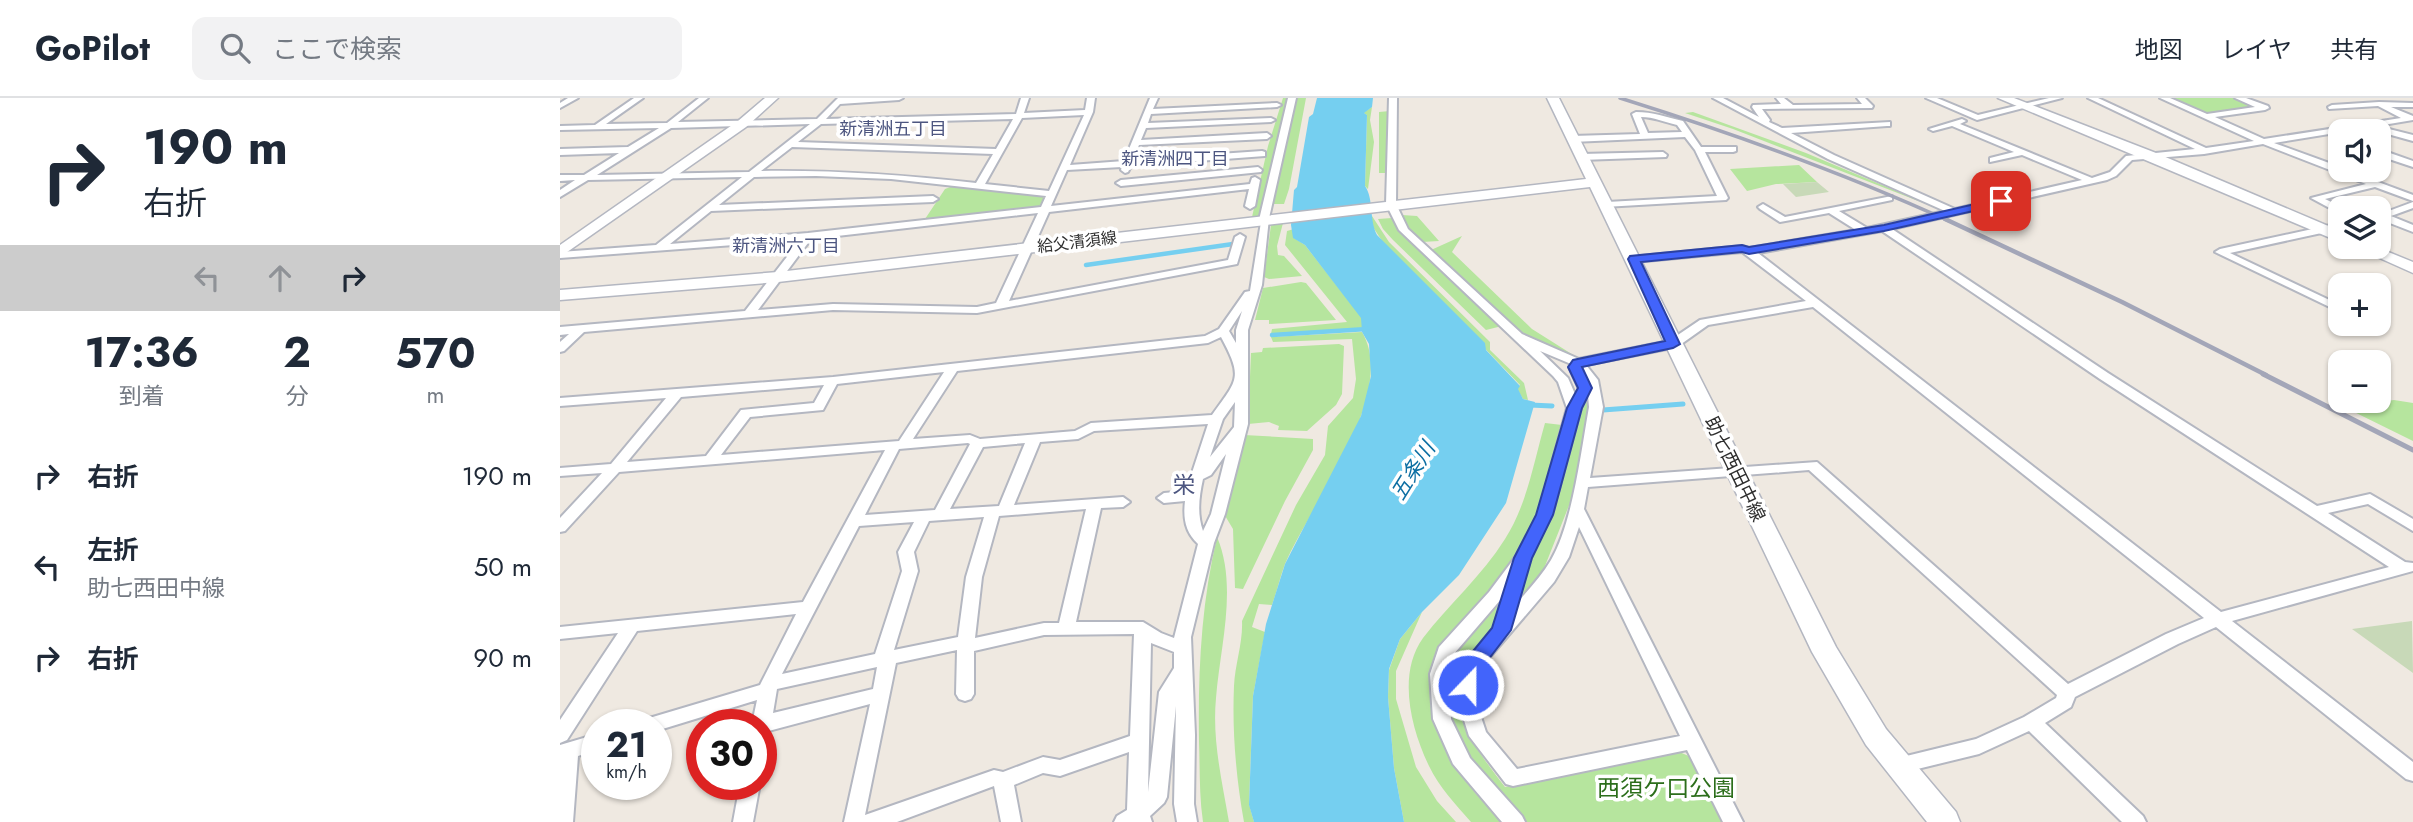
<!DOCTYPE html>
<html lang="ja">
<meta charset="utf-8">
<style>
body{margin:0;font-family:Jost,"Noto Sans JP",sans-serif;background:#f2f2f3;color:#1f2937;height:100vh;display:flex;flex-direction:column;font-size:26px;white-space:nowrap}
*{box-sizing:border-box;margin:0}
p{font-size:23px;color:#747a83}
.icon{flex:none;width:38px;height:38px;fill:none;stroke:currentColor;stroke-width:2;stroke-linecap:round;stroke-linejoin:round}
.map{position:relative;flex:1;overflow:hidden}
.drawer{display:flex;flex-direction:column;background:#fff;width:560px}
.drawer>*{flex:none}
.hud{background:#fff;color:#1f2937;overflow:hidden}
.tools{position:absolute;left:1768px;top:21px;display:grid;gap:14px}
.tools a{display:grid;place-items:center;width:63px;height:63px;border-radius:14px;background:#fff;box-shadow:0 2px 5px #0004;font-size:35px}
.speed{position:absolute;left:21px;top:611px;display:flex;gap:14px;font-size:35px;font-weight:700;text-align:center}
.speed>*{display:grid;place-content:center;width:91px;height:91px;border-radius:50%;background:#fff;box-shadow:0 2px 5px #0004;line-height:1}
.speed small{font-size:18px;font-weight:400}
.speed .limit{border:10px solid #d22;background:#fff;color:#111}
.pin{position:absolute;display:grid;place-items:center;width:60px;height:60px;color:#fff;margin:-30px;border-radius:14px;box-shadow:0 4px 10px #0006}
.me{position:absolute;width:77px;margin:-38px;rotate:22deg;stroke-linejoin:round;filter:drop-shadow(0 0 5px #0008)}
.turn{display:flex;align-items:center;gap:24px;height:147px;padding:0 28px;font-size:32px}
.turn .icon{width:91px;height:91px;stroke-width:2.5}
.turn b{display:block;font-size:49px;line-height:60px}
.lanes{display:flex;align-items:center;height:66px;padding:0 28px;background:#0003;justify-content:center;gap:35px;direction:ltr}
.lanes .off{opacity:.35}
.eta{display:flex;justify-content:space-evenly;align-items:center;height:119px;text-align:center}
.eta b{font-size:42px;font-weight:700;line-height:49px}
ul{padding:0;list-style:none}
li{display:flex;align-items:center;gap:21px;height:91px;padding:0 28px}
li div{flex:1}
li b{display:block;font-size:26px}
li em{font-style:normal}
header{display:flex;align-items:center;gap:42px;box-sizing:border-box;height:98px;padding:0 35px;background:#fff;border-bottom:2px solid #e0e1e3}
header strong{font-size:33px}
nav{display:flex;gap:38px;margin-inline-start:auto;font-size:24px}
.search{width:490px;height:63px;background:#f2f2f3;display:flex;align-items:center;gap:18px;box-sizing:border-box;padding:0 24px;border-radius:14px;color:#747a83;font-size:26px}
main{display:flex;flex:1;min-height:0}
.map>svg:first-child{display:block}
.green{fill:#b6e59e}
.cemetery{fill:#c8d9b8}
.water{fill:#75cff0}
.lines{fill:none;stroke-linecap:round;stroke-linejoin:round}
.stream-far1{stroke:#75cff0;stroke-width:4.5}
.stream{stroke:#75cff0;stroke-width:5}
.street-casing{stroke:#b4b7c1;stroke-width:4}
.secondary-casing{stroke:#b4b7c1;stroke-width:3}
.street{fill:#fff;fill-rule:evenodd}
.secondary{fill:#fff;fill-rule:evenodd}
.rail-far2{stroke:#a3a6b8;stroke-width:3.5}
.rail-far1{stroke:#a3a6b8;stroke-width:4.5}
.rail{stroke:#a3a6b8;stroke-width:5}
.route{fill:#4264fb;stroke:#2b41a3;stroke-width:2}
.labels{text-anchor:middle;dominant-baseline:central;stroke-width:7;stroke-linejoin:round;paint-order:stroke}
.far-street-label{font-size:16px;fill:#2e2e2e;stroke:#fff}
.far-neighbourhood-label{font-size:18px;fill:#4d5680;stroke:#fff}
.street-label{font-size:19px;fill:#2e2e2e;stroke:#fff}
.water-label{font-size:21px;font-style:italic;fill:#0d6fa3;stroke:#fff}
.quarter-label{font-size:23px;fill:#4d5680;stroke:#fff}
.near-park-label{font-size:23px;fill:#2c6e1b;stroke:#fff}
</style>
<header>
<strong>GoPilot</strong>
<div class="search"><svg class="icon" aria-label="search" viewBox="0 0 24 24"><circle cx="10" cy="10" r="6"/><path d="M15 15l6 6"/></svg>ここで検索</div>
<nav><a>地図</a><a>レイヤ</a><a>共有</a></nav>
</header>
<main>
<section class="drawer">
<div class="hud">
<div class="turn"><svg class="icon" aria-label="right" viewBox="0 0 24 24"><path d="M7 20v-9h11M14 6l5 5-5 5"/></svg><div><b>190 m</b>右折</div></div>
<div class="lanes"><svg class="icon off" aria-label="left" viewBox="0 0 24 24"><path d="M17 20v-9H6M10 6l-5 5 5 5"/></svg><svg class="icon off" aria-label="ahead" viewBox="0 0 24 24"><path d="M12 20V5M6 11l6-6 6 6"/></svg><svg class="icon" aria-label="right" viewBox="0 0 24 24"><path d="M7 20v-9h11M14 6l5 5-5 5"/></svg></div>
</div>
<div class="eta">
<div><b>17:36</b><p>到着</p></div>
<div><b>2</b><p>分</p></div>
<div><b>570</b><p>m</p></div>
</div>
<ul>
<li><svg class="icon" aria-label="right" viewBox="0 0 24 24"><path d="M7 20v-9h11M14 6l5 5-5 5"/></svg><div><b>右折</b></div><em>190 m</em></li>
<li><svg class="icon" aria-label="left" viewBox="0 0 24 24"><path d="M17 20v-9H6M10 6l-5 5 5 5"/></svg><div><b>左折</b><p>助七西田中線</p></div><em>50 m</em></li>
<li><svg class="icon" aria-label="right" viewBox="0 0 24 24"><path d="M7 20v-9h11M14 6l5 5-5 5"/></svg><div><b>右折</b></div><em>90 m</em></li>
</ul>
</section>
<div class="map">
<svg width="1853" height="724" viewBox="0 0 1853 724">
<rect width="100%" height="100%" fill="#efe9e1"/>
<!-- green -->
<path class="green" d="M 723,0 L 729,0 L 700,118 L 692,119 L 708,48 Z
M 734,0 L 746,0 L 729,91 L 724,106 L 711,106 Z
M 1608,0 L 1676,0 L 1698,9 L 1650,16 Z
M 812,9 L 810,22 L 814,44 L 808,91 L 805,88 L 807,17 L 803,15 Z
M 830,13 L 829,75 L 819,75 L 819,14 Z
M 1133,14 L 1246,55 L 1384,113 L 1173,31 L 1125,15 Z
M 1239,67 L 1257,84 L 1216,86 L 1187,93 L 1170,71 Z
M 393,88 L 483,99 L 484,100 L 479,109 L 476,110 L 365,121 L 385,91 Z
M 842,117 L 857,118 L 879,143 L 862,144 L 843,124 Z
M 812,118 L 829,144 L 930,244 L 930,252 L 964,285 L 968,302 L 963,301 L 957,291 L 960,287 L 824,146 L 811,126 Z
M 832,120 L 841,134 L 942,228 L 926,232 L 833,142 L 823,131 L 818,121 Z
M 723,125 L 717,148 L 718,157 L 724,158 L 742,178 L 709,181 L 704,179 L 711,127 Z
M 734,131 L 734,140 L 745,147 L 802,220 L 802,230 L 711,236 L 712,231 L 787,224 L 725,147 L 727,133 Z
M 902,138 L 892,154 L 972,231 L 1018,260 L 963,237 L 871,152 Z
M 741,184 L 746,185 L 776,222 L 709,226 L 709,222 L 695,222 L 703,190 Z
M 802,234 C 839,297 750,407 725,466 C 720,479 717,493 712,507 L 699,506 L 692,529 L 705,534 L 693,598 L 689,706 L 694,724 L 684,724 C 676,680 672,632 674,588 C 675,566 683,545 682,523 L 736,407 L 765,357 L 768,328 L 793,300 L 796,281 L 792,241 L 713,244 L 711,239 Z
M 779,246 L 784,248 L 782,296 L 776,307 L 747,333 L 718,332 L 719,328 L 709,324 L 688,326 L 691,255 L 702,254 L 703,250 Z
M 1029,293 L 1030,321 L 1010,405 L 981,478 L 952,515 L 968,459 L 991,421 L 1017,316 Z
M 1834,302 L 1853,305 L 1853,343 L 1784,309 Z
M 985,325 L 1002,327 C 992,370 982,416 958,455 C 937,490 906,520 879,551 L 894,665 L 916,696 L 943,724 L 911,724 C 896,707 879,689 869,668 C 851,631 837,576 863,540 C 889,506 922,478 945,441 C 967,407 974,363 985,325 Z
M 684,337 L 753,341 L 753,352 L 725,403 L 683,491 L 675,490 L 673,431 L 664,416 Z
M 657,439 C 678,488 660,549 656,600 C 652,642 662,683 669,724 L 643,724 C 639,697 640,670 639,643 C 638,574 641,507 657,439 Z
M 952,487 C 948,498 944,512 938,523 C 931,537 916,546 908,561 C 883,609 917,653 945,689 L 1117,653 L 1131,659 L 1162,724 L 965,724 C 955,714 943,705 934,694 C 908,664 871,595 893,557 C 905,535 935,507 952,487 Z
M 862,514 L 836,573 L 836,601 L 856,669 L 877,703 L 896,724 L 844,724 L 834,670 L 828,599 L 829,572 L 840,541 Z"/>
<!-- cemetery -->
<path class="cemetery" d="M 1257,84 L 1269,94 L 1236,99 L 1223,86 Z
M 1852,523 L 1853,575 L 1792,531 Z"/>
<!-- water -->
<path class="water" d="M 757,0 L 813,0 L 812,9 L 804,15 L 807,17 L 805,88 C 814,101 809,122 817,137 L 925,245 L 926,252 L 960,288 L 958,291 L 963,301 L 975,304 L 946,405 L 899,477 L 862,514 L 840,541 L 829,571 L 828,599 L 834,670 L 844,724 L 694,724 L 689,707 L 693,598 L 706,526 L 725,466 L 801,318 L 811,278 L 809,246 L 802,234 L 801,220 L 745,147 L 733,140 L 731,127 L 734,92 L 737,89 L 749,19 L 753,16 Z"/>
<g class="lines">
<!-- stream-far1 -->
<path class="stream-far1" d="M 526,167 L 673,146
M 712,237 L 807,231"/>
<!-- stream -->
<path class="stream" d="M 970,307 L 992,308
M 1043,312 L 1123,306"/>
<defs>
<path id="street" d="M 8,0 L 18,0 L 0,10 L 0,5 Z
M 74,0 L 83,0 L 46,26 L 107,25 L 139,0 L 148,0 L 118,24 L 257,21 L 278,0 L 343,0 L 339,2 L 280,6 L 266,21 L 456,16 L 461,0 L 469,0 L 464,15 L 525,12 L 527,0 L 535,0 L 533,14 L 510,67 L 564,63 L 590,0 L 598,0 L 593,11 L 717,5 L 721,7 L 717,9 L 591,16 L 588,25 L 711,20 L 715,22 L 711,24 L 586,30 L 581,42 L 707,35 L 711,38 L 707,41 L 579,47 L 573,62 L 702,53 L 705,54 L 705,58 L 571,68 L 568,74 L 565,75 L 561,72 L 562,69 L 507,72 L 491,108 L 690,86 L 692,80 L 695,79 L 700,82 L 695,108 L 690,111 L 685,108 L 689,91 L 489,114 L 449,203 L 668,162 L 675,139 L 680,136 L 685,139 L 677,166 L 417,215 L 273,212 L 24,234 L 4,253 L 0,254 L 0,244 L 9,236 L 0,237 L 0,229 L 185,213 L 240,142 L 0,160 L 0,154 L 96,147 L 182,79 L 28,82 L 0,99 L 0,92 L 15,82 L 0,83 L 0,77 L 24,77 L 59,55 L 0,57 L 0,51 L 68,49 L 99,30 L 0,32 L 0,28 L 35,27 ZM 524,17 L 489,93 L 425,86 L 462,20 ZM 453,21 L 436,51 L 238,44 L 261,26 ZM 250,26 L 189,74 L 37,77 L 111,30 ZM 232,49 L 433,56 L 416,85 C 344,77 273,72 201,73 ZM 256,78 L 331,81 L 486,98 L 481,109 L 248,135 L 110,146 L 151,113 L 373,104 L 378,101 L 373,98 L 159,107 L 194,79 ZM 478,115 L 436,205 L 417,209 L 273,206 L 198,212 L 251,141 Z
M 728,0 L 736,0 L 709,120 L 702,187 L 688,232 L 688,326 L 665,416 L 654,445 L 631,539 L 635,637 L 634,706 L 637,724 L 617,724 L 614,706 L 616,608 L 607,699 L 604,705 L 590,718 L 592,724 L 554,724 L 557,718 L 567,712 L 569,654 L 500,678 L 483,675 L 454,687 L 461,724 L 441,724 L 434,688 L 337,724 L 284,724 L 310,606 L 201,635 L 201,626 L 192,626 L 197,602 L 96,633 L 96,626 L 84,626 L 86,621 L 200,587 L 236,516 L 77,533 L 7,642 L 0,645 L 0,622 L 58,535 L 0,541 L 0,529 L 243,504 L 325,352 L 59,374 L 5,433 L 0,434 L 0,420 L 42,375 L 0,378 L 0,370 L 51,366 L 106,300 L 0,308 L 0,300 L 273,279 L 645,238 L 659,231 L 685,194 L 690,193 L 701,124 L 699,122 ZM 682,213 L 676,232 L 676,245 L 669,233 ZM 661,239 C 683,280 678,281 652,317 L 531,325 L 515,333 L 420,341 L 410,337 L 353,341 L 397,273 L 648,245 ZM 384,274 L 339,343 L 161,357 L 190,319 L 263,312 L 277,286 ZM 264,287 L 254,305 L 181,312 L 146,358 L 67,364 L 121,299 ZM 675,304 L 674,329 L 650,359 L 663,321 ZM 648,326 L 626,393 L 604,395 L 597,400 L 604,405 L 625,403 C 623,420 625,434 638,446 L 614,540 L 601,535 L 583,524 L 516,524 L 541,410 L 563,409 L 570,404 L 563,399 L 454,407 L 480,344 L 518,341 L 534,333 ZM 408,345 L 410,346 L 375,412 L 305,417 L 339,351 ZM 465,345 L 439,408 L 390,411 L 423,349 ZM 666,356 L 651,416 L 643,433 C 637,416 639,399 643,381 L 651,377 ZM 526,411 L 499,525 L 484,525 L 415,540 L 422,479 L 439,418 ZM 424,419 L 406,479 L 398,539 L 334,552 L 358,473 L 354,454 L 369,423 ZM 354,424 L 338,454 L 342,473 L 315,556 L 222,576 L 299,428 ZM 574,536 L 570,638 L 500,662 L 483,659 L 443,674 L 434,672 L 305,717 L 336,565 L 397,552 L 396,596 L 399,601 L 405,603 L 411,601 L 414,596 L 414,553 L 484,537 ZM 591,545 L 614,554 L 614,570 L 599,594 L 588,694 ZM 317,569 L 313,591 L 213,615 L 217,591 Z
M 829,0 L 837,0 L 836,106 L 848,131 L 962,236 L 1019,261 L 1109,243 L 1140,222 L 1246,203 L 1182,154 L 1074,164 L 1069,161 L 1070,159 L 1182,148 L 1189,150 L 1296,132 L 1269,115 L 1220,124 L 1200,111 L 1198,109 L 1203,106 L 1225,119 L 1332,98 L 1332,102 L 1279,113 L 1307,130 L 1385,113 L 1268,61 L 1153,0 L 1163,0 L 1199,19 L 1192,9 L 1193,7 L 1221,6 L 1216,0 L 1224,0 L 1233,7 L 1302,6 L 1297,0 L 1305,0 L 1313,8 L 1312,10 L 1202,11 L 1210,22 L 1209,24 L 1222,30 L 1330,24 L 1330,28 L 1327,28 L 1231,35 L 1274,57 L 1395,111 L 1522,82 L 1462,57 L 1430,64 L 1430,60 L 1454,54 L 1392,28 L 1373,33 L 1369,31 L 1402,21 L 1406,23 L 1400,26 L 1532,80 L 1550,74 L 1566,58 L 1635,51 L 1528,0 L 1538,0 L 1646,50 L 1694,43 L 1600,0 L 1610,0 L 1647,16 L 1695,9 L 1675,0 L 1686,0 L 1708,8 L 1709,10 L 1705,12 L 1655,19 L 1704,41 L 1841,20 L 1818,8 L 1769,11 L 1768,9 L 1772,7 L 1819,4 L 1853,5 L 1853,9 L 1831,9 L 1853,18 L 1853,22 L 1817,28 L 1853,37 L 1853,43 L 1806,30 L 1714,45 L 1780,69 L 1780,72 L 1786,72 L 1853,97 L 1853,103 L 1815,89 L 1765,101 L 1784,110 L 1780,110 L 1780,115 L 1777,114 L 1751,100 L 1806,86 L 1703,46 L 1644,56 L 1572,62 L 1556,78 L 1547,82 L 1332,131 L 1548,275 L 1757,408 L 1810,396 L 1853,421 L 1853,433 L 1808,406 L 1768,415 L 1845,464 L 1853,465 L 1853,473 L 1672,523 L 1853,664 L 1853,683 L 1846,681 L 1656,529 L 1618,546 L 1515,599 L 1511,609 L 1485,625 L 1583,718 L 1586,724 L 1562,724 L 1469,633 L 1419,656 L 1337,676 L 1330,674 L 1327,668 L 1330,662 L 1416,641 L 1464,619 L 1496,600 L 1497,597 L 1249,372 L 1028,389 L 1024,411 L 1183,724 L 1163,724 L 1127,652 L 953,688 L 946,686 L 909,638 L 902,616 L 899,588 L 910,558 L 936,529 L 935,526 L 942,500 L 893,557 L 888,576 L 891,621 L 910,660 L 962,718 L 965,724 L 942,724 L 893,666 L 873,621 L 870,576 L 879,549 L 929,494 L 956,458 L 978,417 L 1007,310 L 998,284 L 993,278 L 839,132 L 826,106 ZM 1322,133 L 1540,281 L 1829,469 L 1661,514 L 1198,155 ZM 1253,209 L 1644,520 L 1606,536 L 1508,586 L 1257,364 L 1030,380 L 1043,309 L 1038,282 L 1026,267 L 1117,249 L 1148,227 ZM 980,253 L 1011,266 L 1009,269 L 1019,291 L 1015,296 L 1008,280 ZM 1028,297 L 1029,309 C 1021,353 1013,424 991,462 C 982,477 970,490 958,504 L 967,471 L 965,468 L 992,417 L 1021,310 ZM 1019,429 L 1120,638 L 957,671 L 926,634 L 920,616 L 917,588 L 924,566 L 994,484 L 1009,459 Z
M 1366,0 L 1377,0 L 1418,17 L 1489,0 L 1502,0 L 1417,22 Z
M 1076,14 C 1093,14 1106,19 1123,23 L 1141,49 L 1176,49 L 1176,53 L 1173,54 L 1145,54 L 1168,100 L 1166,102 L 1044,109 L 1044,105 L 1047,104 L 1157,98 L 1135,52 L 1125,39 L 1012,44 L 1008,41 L 1012,38 L 1080,36 L 1072,16 ZM 1081,19 C 1094,19 1104,24 1117,27 L 1122,34 L 1088,35 Z
M 1103,54 L 1107,57 L 1106,59 L 1021,62 L 1017,59 L 1021,56 Z
M 1830,55 L 1853,63 L 1853,69 L 1829,61 L 1818,64 L 1818,58 Z
M 698,69 L 702,72 L 701,74 L 561,88 L 556,85 L 561,82 Z
M 1853,104 L 1853,110 L 1831,118 L 1853,127 L 1853,134 L 1822,122 L 1818,123 L 1818,117 Z
M 1780,125 L 1780,131 L 1670,155 L 1780,207 L 1780,214 L 1655,154 L 1660,151 Z
M 1818,225 L 1824,229 L 1822,231 L 1814,231 L 1805,226 Z
M 37,636 L 37,652 L 18,658 L 13,724 L 0,724 L 0,647 Z
M 180,686 L 200,686 L 193,724 L 173,724 Z"/>
<path id="secondary" d="M 205,0 L 218,0 L 186,29 L 0,159 L 0,147 L 178,23 Z
M 987,0 L 999,0 L 1276,549 L 1326,631 L 1396,714 L 1400,724 L 1367,724 L 1306,647 L 1252,554 L 1030,89 L 218,184 L 0,202 L 0,192 L 218,174 L 1026,81 Z
M 1438,0 L 1454,0 L 1596,55 L 1780,133 L 1780,144 Z
M 1795,149 L 1816,149 L 1853,164 L 1853,175 Z"/>
</defs>
<!-- street casing -->
<use href="#street" class="street-casing"/>
<!-- secondary casing -->
<use href="#secondary" class="secondary-casing"/>
<!-- street -->
<use href="#street" class="street"/>
<!-- secondary -->
<use href="#secondary" class="secondary"/>
<!-- rail-far2 -->
<path class="rail-far2" d="M 1060,0 C 1172,35 1282,74 1389,123"/>
<!-- rail-far1 -->
<path class="rail-far1" d="M 1385,121 L 1562,204 L 1706,277"/>
<!-- rail -->
<path class="rail" d="M 1703,276 L 1853,352"/>
</g>
<!-- route -->
<path class="route" d="M 1441,100 L 1445,101 L 1445,106 L 1324,133 L 1189,156 L 1182,154 L 1081,164 L 1120,246 L 1113,250 L 1022,269 L 1032,290 L 1022,310 L 993,417 L 972,460 L 951,532 L 925,566 L 916,593 L 908,595 L 901,593 L 898,587 L 909,558 L 932,530 L 954,460 L 976,417 L 1007,310 L 1018,290 L 1008,269 L 1013,262 L 1105,243 L 1068,161 L 1070,158 L 1182,147 L 1189,149 L 1324,127 Z"/>
<g class="labels">
<!-- far-street labels -->
<g class="far-street-label">
<text transform="translate(517 144) rotate(-7)">給父清須線</text>
</g>
<!-- far-neighbourhood labels -->
<g class="far-neighbourhood-label">
<text x="333" y="31">新清洲五丁目</text>
<text x="615" y="61">新清洲四丁目</text>
<text x="226" y="148">新清洲六丁目</text>
</g>
<!-- street labels -->
<g class="street-label">
<text transform="translate(1175 371) rotate(64)">助七西田中線</text>
</g>
<!-- water labels -->
<g class="water-label">
<text transform="translate(853 373) rotate(-58)">五条川</text>
</g>
<!-- quarter labels -->
<g class="quarter-label">
<text x="624" y="387">栄</text>
</g>
<!-- near-park labels -->
<g class="near-park-label">
<text x="1106" y="690">西須ケ口公園</text>
</g>
</g>
</svg>
<div class="tools">
<a><svg class="icon" aria-label="sound" viewBox="0 0 24 24"><path d="M4 9h4l5-4v14l-5-4H4zM17 9q2 3 0 6"/></svg></a>
<a><svg class="icon" aria-label="layers" viewBox="0 0 24 24"><path d="M12 4l9 5-9 5-9-5zM3 14l9 5 9-5"/></svg></a>
<a>+</a>
<a>−</a>
</div>
<div class="speed"><div>21<small>km/h</small></div><div class="limit">30</div></div>
<div class="pin" style="left:1441px;top:103px;background:#d93025"><svg class="icon" aria-label="arrive" viewBox="0 0 24 24"><path d="M6 21V4h12l-3 4 3 4H6"/></svg></div>
<svg class="me" style="left:908px;top:587px" viewBox="-20 -20 40 40"><circle r="17" fill="#4264fb" stroke="#fff" stroke-width="3"/><path d="M0-11L8 9 0 5-8 9z" fill="#fff"/></svg>
</div>
</main>
